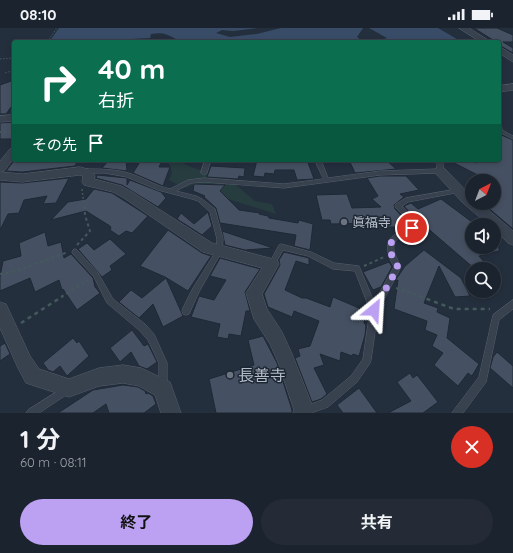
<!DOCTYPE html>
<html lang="ja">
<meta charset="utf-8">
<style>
body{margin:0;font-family:Quicksand,"Noto Sans JP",sans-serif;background:#242b36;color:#f1f3f6;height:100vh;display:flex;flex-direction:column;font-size:15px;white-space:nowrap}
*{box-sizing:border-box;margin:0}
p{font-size:13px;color:#a0a4aa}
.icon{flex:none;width:22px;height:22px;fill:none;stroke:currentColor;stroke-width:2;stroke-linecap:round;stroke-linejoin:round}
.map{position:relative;height:385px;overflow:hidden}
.sheet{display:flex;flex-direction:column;background:#1b232e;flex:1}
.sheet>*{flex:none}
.guide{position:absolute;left:12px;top:12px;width:489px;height:122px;border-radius:4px;box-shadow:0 2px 6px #0003,0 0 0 1px #39404a;background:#0b6e4f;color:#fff;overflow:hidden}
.needle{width:26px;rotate:42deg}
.controls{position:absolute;left:465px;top:146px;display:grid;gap:8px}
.controls a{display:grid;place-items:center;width:36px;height:36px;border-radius:50%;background:#1b232e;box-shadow:0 2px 6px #0003,0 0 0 1px #39404a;font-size:20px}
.pin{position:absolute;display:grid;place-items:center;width:34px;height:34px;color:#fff;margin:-17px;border:2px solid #fff;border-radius:50%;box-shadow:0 1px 4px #0007}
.me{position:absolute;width:44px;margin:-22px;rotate:27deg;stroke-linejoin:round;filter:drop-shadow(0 0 3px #0008)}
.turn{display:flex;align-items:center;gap:14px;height:84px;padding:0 20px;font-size:18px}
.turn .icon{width:52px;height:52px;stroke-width:2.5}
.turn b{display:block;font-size:28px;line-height:34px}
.then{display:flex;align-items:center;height:38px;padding:0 20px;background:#0003;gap:8px;font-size:15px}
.round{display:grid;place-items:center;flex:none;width:42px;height:42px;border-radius:21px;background:#242b36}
.overview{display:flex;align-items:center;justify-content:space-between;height:68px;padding:0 20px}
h1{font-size:24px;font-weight:700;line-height:30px}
.primary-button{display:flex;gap:8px;margin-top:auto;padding:8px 20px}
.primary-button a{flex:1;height:46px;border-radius:24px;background:#bca0f2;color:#111;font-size:16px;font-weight:700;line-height:46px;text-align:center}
.primary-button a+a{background:#242b36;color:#f1f3f6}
.status{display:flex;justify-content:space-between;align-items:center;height:28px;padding:0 20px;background:#1b232e;direction:ltr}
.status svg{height:11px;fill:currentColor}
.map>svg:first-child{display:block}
.green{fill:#263c3f}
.water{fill:#394c67}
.building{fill:#455162;stroke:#1f2835}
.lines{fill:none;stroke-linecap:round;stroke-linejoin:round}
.service-casing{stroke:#565f6c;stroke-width:1}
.minor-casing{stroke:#565f6c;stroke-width:1}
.tertiary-casing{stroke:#565f6c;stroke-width:1}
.path-far3{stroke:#44595c;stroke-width:1;stroke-dasharray:1.5 1.5;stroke-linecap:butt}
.path-far2{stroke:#44595c;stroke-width:1.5;stroke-dasharray:2 2;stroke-linecap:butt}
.path-far1{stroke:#44595c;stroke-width:2;stroke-dasharray:3 3;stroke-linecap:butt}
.path{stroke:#44595c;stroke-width:2.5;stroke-dasharray:4 4;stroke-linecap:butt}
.service{fill:#38414e;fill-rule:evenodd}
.minor{fill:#38414e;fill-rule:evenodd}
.tertiary{fill:#38414e;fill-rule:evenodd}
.route{stroke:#bca0f2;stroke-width:7;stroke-dasharray:0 12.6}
.worship-dot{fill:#6b7280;stroke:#1d2633;stroke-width:1.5}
.labels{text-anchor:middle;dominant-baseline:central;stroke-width:3;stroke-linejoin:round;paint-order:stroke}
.poi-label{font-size:13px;fill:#b4bcc9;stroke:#1d2633;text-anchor:start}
.near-poi-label{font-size:16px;fill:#b4bcc9;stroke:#1d2633;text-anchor:start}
</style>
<div class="status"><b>08:10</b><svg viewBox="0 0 49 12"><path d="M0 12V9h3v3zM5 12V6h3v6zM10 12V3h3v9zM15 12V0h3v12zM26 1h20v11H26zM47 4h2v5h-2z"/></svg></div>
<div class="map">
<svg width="513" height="385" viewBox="0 0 513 385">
<rect width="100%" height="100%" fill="#242f3e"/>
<!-- green -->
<path class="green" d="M 164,132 L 177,132 L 191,139 L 218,148 L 236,157 L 255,173 L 272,176 L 276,186 L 225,170 L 213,162 L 196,156 L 184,160 L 169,152 L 172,145 L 170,137 Z"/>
<!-- water -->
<path class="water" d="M 59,0 L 257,0 L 233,3 L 222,2 L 216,5 L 230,9 L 257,6 L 281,0 L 363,0 L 357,9 L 362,13 L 358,14 L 216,14 L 209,11 L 206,12 L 211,14 L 178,14 L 178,12 C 166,6 165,4 151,6 L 150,10 L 131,11 L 134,14 L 49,14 Z
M 369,0 L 438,0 L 462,14 L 385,14 L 381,12 L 387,10 Z"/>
<!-- building -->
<path class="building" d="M 474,0 L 497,0 L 513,7 L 513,14 L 503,14 L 513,20 L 513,25 L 499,17 L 499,14 L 496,14 Z
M 14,52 L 14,75 L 6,86 L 0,86 L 0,57 Z
M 14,94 L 14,111 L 0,111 L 0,95 Z
M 499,106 L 513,112 L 513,201 L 485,177 L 494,175 L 494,153 L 490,153 L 448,132 L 469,132 L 476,135 L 483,132 L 499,132 Z
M 43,132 L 78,132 L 75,138 L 22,144 L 6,143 L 14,133 L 42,134 Z
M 109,132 L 126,132 L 127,143 L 102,140 Z
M 141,132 L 162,133 L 159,139 L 170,139 L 163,158 L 133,145 Z
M 257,132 L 307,132 L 314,151 L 297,152 L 294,142 L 275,142 L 274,146 L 265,145 L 264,149 L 253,148 Z
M 349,132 L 386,132 L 396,141 L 355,145 Z
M 211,138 L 245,140 L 244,149 L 239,148 L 238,151 L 207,149 Z
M 97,147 L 127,150 L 127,157 L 130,152 L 161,164 L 166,170 L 158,179 L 122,157 L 96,150 Z
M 380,148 L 406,148 L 419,162 L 400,166 L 404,169 L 394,177 L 395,181 L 409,196 L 401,199 L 383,199 L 382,197 L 373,197 L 373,195 L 331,196 L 330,192 L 322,192 L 316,167 L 347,166 L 352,180 L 381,179 L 372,171 L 378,168 L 367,150 Z
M 69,150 L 56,175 L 43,176 L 47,168 L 24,172 L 19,185 L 8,186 L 0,202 L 0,154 L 22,155 Z
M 194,156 L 225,157 L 220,163 L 239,182 L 260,185 L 259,186 L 268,188 L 269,190 L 298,195 L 299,192 L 313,196 L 310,222 L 294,218 L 296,207 L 220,195 L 216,180 L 204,169 L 205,168 L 193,163 Z
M 94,161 L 112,165 L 148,188 L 132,205 L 126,203 L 119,208 L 110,202 L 111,200 L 110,198 L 86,183 L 51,192 L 68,174 L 86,171 Z
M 441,171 L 472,194 L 472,219 L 499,219 L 499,223 L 479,228 L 490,241 L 475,241 L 425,198 L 423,199 L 418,197 L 418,194 L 404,178 L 411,175 L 418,181 Z
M 208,184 L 212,198 L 202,207 L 177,191 L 181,185 L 194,196 Z
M 168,202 L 202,225 L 211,228 L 188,263 L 165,249 L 140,238 Z
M 222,203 L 273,220 L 245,222 L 225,217 Z
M 45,204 L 48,218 L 61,214 L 64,230 L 71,226 L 93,250 L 95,259 L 100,265 L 77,282 L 63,261 L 62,262 L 59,252 L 35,264 L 30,250 L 0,263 L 0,249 L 3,233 L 21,228 L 19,215 Z
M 110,211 L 126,226 L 110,238 L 112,242 L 102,249 L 78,221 L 87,215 L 94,222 Z
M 424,222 L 461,250 L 470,268 L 455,269 L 439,238 L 424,275 L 438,280 L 437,284 L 450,290 L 447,310 L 479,336 L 472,348 L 468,345 L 458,358 L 434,337 L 443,325 L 432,318 L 437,307 L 425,302 L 427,293 L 394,281 L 398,252 L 395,253 L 405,238 Z
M 284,224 L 309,230 L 309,237 L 296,233 L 285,262 L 302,270 L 306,270 L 330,279 L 333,269 L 366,283 L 364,295 L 366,297 L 365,307 L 359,328 L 353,326 L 352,328 L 341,324 L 340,333 L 320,326 L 324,337 L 314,340 L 327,366 L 321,371 L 312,374 L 295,330 L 300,328 L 298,321 L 310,318 L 319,293 L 294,283 L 292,289 L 268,279 L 264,266 L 280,237 L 279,232 Z
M 220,230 L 260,241 L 245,264 L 250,283 L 246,283 L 241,308 L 229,306 L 228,311 L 217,309 L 220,296 L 191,289 L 199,268 L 214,272 L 226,252 L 210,248 Z
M 389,234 L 392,239 L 381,259 L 373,262 L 363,244 Z
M 166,250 L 183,288 L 163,299 L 153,276 L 139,290 L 119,274 L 131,262 L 142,270 Z
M 132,302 L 144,318 L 148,316 L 157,334 L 147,341 L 139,338 L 131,324 L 120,334 L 110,320 Z
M 263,308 L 277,335 L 292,382 L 292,385 L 216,385 L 209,351 L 254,337 L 248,312 Z
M 73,310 L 77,315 L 79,313 L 89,328 L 67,348 L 60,338 L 53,344 L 48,342 L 43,335 Z
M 5,315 L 10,326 L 0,333 L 0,318 Z
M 497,324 L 513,338 L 513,360 L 490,340 L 493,329 Z
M 410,345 L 413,350 L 417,347 L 438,374 L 423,385 L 388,385 L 411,373 L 397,354 Z
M 123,357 L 138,359 L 145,363 L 146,366 L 148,365 L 153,368 L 156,376 L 144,385 L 109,385 L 106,376 L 93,385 L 58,385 L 93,362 Z
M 359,360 L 377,385 L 343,385 L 337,377 Z"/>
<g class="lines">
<defs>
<path id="service" d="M 499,92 L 501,93 L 502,102 L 513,108 L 513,111 L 499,104 Z
M 205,132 L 211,132 L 207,145 L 204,147 L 201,145 Z
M 315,132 L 321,132 L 328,150 L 380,143 L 437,141 L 437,132 L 443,132 L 443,143 L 440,145 L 380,147 L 284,160 L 204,154 L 191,155 L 176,163 L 196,168 L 202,171 L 215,181 L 223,211 L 222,223 L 199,264 L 189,286 L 186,287 L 183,286 L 182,283 L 183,280 L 193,260 L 216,223 L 217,211 L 210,184 L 198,173 L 192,171 L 158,162 L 127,149 L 105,145 L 84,145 L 81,143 L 84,141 C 99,141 114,141 128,145 C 143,149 155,158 170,161 L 188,152 L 204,150 L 284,156 L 323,151 Z
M 458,161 L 461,163 L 460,164 L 408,174 L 402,178 L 417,195 C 414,202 413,202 406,205 C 387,215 394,224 401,239 L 378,283 L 371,332 L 370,335 L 357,354 L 328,379 L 311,385 L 303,385 L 301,382 L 303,379 L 322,372 L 351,348 L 363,331 L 370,282 L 355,243 L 333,241 L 308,228 L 283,222 L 274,238 L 272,239 L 270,238 L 269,236 L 279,217 L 281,216 L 311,224 L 334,235 L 359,238 L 374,274 L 394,239 C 382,216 386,209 410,198 L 411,195 L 396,180 L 395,178 L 396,176 L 406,170 Z
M 75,221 L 77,222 L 98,245 L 113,271 L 145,296 L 154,306 L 167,335 L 167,357 L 166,360 L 163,361 L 160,360 L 159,357 L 159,335 L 148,312 L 139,302 L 107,275 L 94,249 L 73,226 L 72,224 L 73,222 Z
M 513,272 L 513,281 L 499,292 L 486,354 L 463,385 L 452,385 L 454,382 L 479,349 L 493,287 Z
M 66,358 L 69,359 L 70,362 L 69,365 L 39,385 L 26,385 L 28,382 Z"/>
<path id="minor" d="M 14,120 L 14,130 L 4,143 L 0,144 L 0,133 L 10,121 Z
M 80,139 L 91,142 L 95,148 L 94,151 L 121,158 L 132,164 L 212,215 L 277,232 L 279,236 L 262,266 L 267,281 L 282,304 L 292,326 L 314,382 L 313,385 L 293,385 L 294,382 L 278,334 L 270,316 L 254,291 L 246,265 L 262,240 L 203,224 L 124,170 L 113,164 L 84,157 L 82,154 L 83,148 L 80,147 L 22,154 L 0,152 L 0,144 L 22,146 Z
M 440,139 L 444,140 L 472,169 L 472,175 L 480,175 L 513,203 L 513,217 L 508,215 L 494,201 L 494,197 L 489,197 L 463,175 L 436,146 L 434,143 L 436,140 Z
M 0,274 L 6,276 L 30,328 L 39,341 L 69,351 L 99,340 L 123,337 L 141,340 L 170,354 L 181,385 L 161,385 L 155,367 L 139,358 L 123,355 L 99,358 L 69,369 L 26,355 L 18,340 L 0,300 Z"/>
<path id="tertiary" d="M 459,0 L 469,0 L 491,14 L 481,14 Z
M 499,18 L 513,27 L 513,34 L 499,25 Z
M 513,56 L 513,62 L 499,64 L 499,58 Z
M 14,87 L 14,93 L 0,94 L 0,88 Z"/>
</defs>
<!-- service casing -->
<use href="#service" class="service-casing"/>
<!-- minor casing -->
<use href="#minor" class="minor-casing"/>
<!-- tertiary casing -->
<use href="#tertiary" class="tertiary-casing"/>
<!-- path-far3 -->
<path class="path-far3" d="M 47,14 L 57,0
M 0,31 L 14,30
M 5,45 L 14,42"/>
<!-- path-far2 -->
<path class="path-far2" d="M 0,104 L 14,104
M 190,132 L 197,132
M 82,161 L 84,177"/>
<!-- path-far1 -->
<path class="path-far1" d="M 77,217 L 90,203 L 85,187 L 84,176
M 364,238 L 384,229
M 0,246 L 16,243 L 68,224
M 396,260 L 422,269
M 61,269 L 88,252"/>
<!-- path -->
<path class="path" d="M 419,268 L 454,281 L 490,281
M 21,295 L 63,268"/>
<!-- service -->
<use href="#service" class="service"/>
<!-- minor -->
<use href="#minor" class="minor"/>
<!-- tertiary -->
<use href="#tertiary" class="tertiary"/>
</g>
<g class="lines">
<!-- route -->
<path class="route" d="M 374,282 L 398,239 C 384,217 389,210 412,200"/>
</g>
<!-- markers -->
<g class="worship-dot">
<circle cx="344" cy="194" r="4"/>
<circle cx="230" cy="347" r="4"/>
</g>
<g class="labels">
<!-- poi labels -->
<g class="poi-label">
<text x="352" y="194">眞福寺</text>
</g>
<!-- near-poi labels -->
<g class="near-poi-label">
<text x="238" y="347">長善寺</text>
</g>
</g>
</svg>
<div class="controls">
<a><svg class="needle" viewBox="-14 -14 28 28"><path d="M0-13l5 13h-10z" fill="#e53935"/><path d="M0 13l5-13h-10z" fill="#a0a4aa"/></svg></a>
<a><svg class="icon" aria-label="sound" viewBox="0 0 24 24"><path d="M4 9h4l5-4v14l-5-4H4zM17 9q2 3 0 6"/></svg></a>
<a><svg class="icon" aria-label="search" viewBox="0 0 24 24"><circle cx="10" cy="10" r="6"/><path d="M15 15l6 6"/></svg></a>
</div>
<div class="pin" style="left:412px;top:200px;background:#d93025"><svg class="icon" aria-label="arrive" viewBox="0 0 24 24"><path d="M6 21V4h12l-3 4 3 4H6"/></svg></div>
<svg class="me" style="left:374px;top:282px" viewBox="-20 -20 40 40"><path d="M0-17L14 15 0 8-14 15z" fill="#bca0f2" stroke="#fff" stroke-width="4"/></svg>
<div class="guide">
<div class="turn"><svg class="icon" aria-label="right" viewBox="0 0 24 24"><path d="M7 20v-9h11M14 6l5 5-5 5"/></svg><div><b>40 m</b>右折</div></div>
<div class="then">その先<svg class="icon" aria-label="arrive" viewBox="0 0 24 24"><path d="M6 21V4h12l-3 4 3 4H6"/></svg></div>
</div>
</div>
<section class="sheet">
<div class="overview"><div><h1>1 分</h1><p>60 m · 08:11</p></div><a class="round" style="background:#d93025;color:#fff"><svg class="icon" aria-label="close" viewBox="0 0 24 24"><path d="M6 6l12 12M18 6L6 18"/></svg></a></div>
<div class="primary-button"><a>終了</a><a>共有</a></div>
</section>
